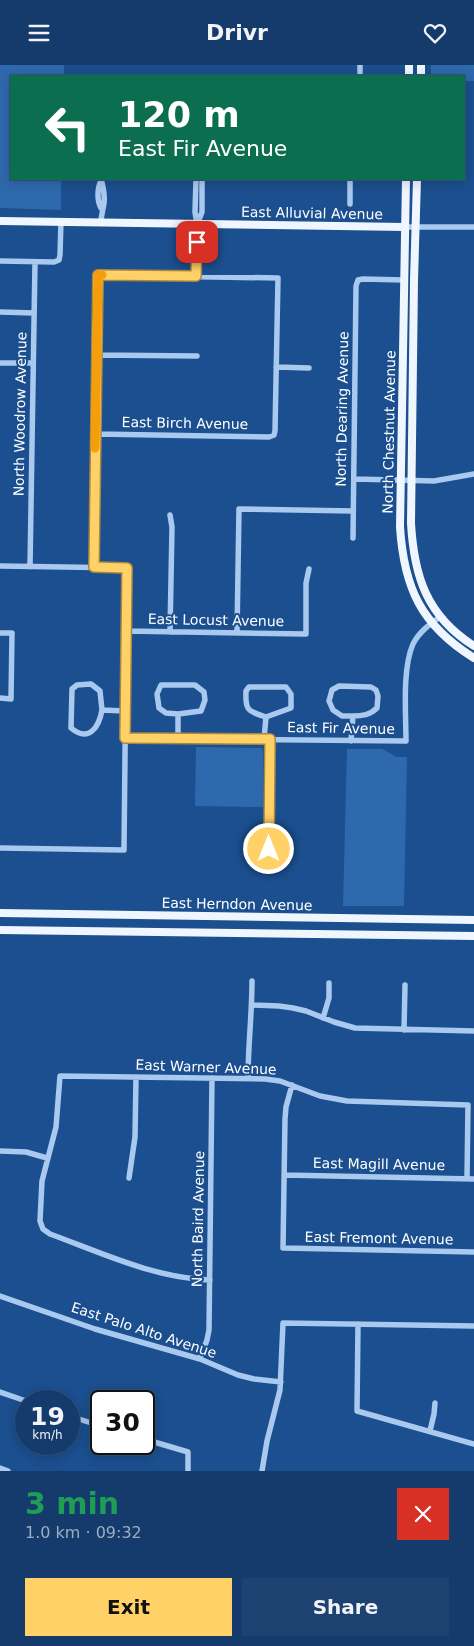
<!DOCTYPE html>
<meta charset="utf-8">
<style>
body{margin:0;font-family:"DejaVu Sans",sans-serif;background:#1d4271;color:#f1f3f6;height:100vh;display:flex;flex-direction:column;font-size:19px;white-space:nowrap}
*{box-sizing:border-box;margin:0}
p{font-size:16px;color:#9dadc1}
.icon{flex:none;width:28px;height:28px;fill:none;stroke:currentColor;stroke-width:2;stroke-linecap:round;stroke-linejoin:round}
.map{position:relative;height:1406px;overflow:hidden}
.details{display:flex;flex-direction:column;background:#143b6b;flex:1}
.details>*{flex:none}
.banner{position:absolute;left:10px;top:10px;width:455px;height:105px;border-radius:0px;box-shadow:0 2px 12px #0003,0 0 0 1px #33557e;background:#0b6e4f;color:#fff;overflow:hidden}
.speed{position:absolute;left:15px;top:1325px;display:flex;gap:10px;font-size:25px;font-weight:700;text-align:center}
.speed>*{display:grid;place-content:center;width:65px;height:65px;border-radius:50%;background:#143b6b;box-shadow:0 2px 12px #0003,0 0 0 1px #33557e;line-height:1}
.speed small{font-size:12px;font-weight:400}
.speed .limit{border:2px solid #111;border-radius:8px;background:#fff;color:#111}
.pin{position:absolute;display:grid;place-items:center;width:42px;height:42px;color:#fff;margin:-21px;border-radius:10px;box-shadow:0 2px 8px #0006}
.me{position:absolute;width:55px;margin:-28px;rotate:0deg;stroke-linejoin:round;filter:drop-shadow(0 0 4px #0008)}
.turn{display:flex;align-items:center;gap:18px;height:105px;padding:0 25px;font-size:22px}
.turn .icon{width:65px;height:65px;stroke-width:2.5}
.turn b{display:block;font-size:35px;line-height:42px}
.round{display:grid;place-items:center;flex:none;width:52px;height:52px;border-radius:0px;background:#1d4271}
.overview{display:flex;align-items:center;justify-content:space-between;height:85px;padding:0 25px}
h1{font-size:30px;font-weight:600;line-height:38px;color:#1e9e55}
.cta{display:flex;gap:10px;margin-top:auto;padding:10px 25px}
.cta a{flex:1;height:58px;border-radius:0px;background:#ffd166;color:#111;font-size:20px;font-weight:600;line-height:58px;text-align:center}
.cta a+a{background:#1d4271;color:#f1f3f6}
header{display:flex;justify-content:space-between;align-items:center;height:65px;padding:0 25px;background:#143b6b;font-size:22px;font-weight:600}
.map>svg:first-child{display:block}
.green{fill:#2e69ad}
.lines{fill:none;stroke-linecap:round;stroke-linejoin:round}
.minor{stroke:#a9c9ee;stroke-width:5.5}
.major{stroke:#f0f6ff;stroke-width:8}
.route-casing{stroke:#a68842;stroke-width:12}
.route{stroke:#ffd166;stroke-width:9}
.slow{stroke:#f59e0b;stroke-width:9}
.labels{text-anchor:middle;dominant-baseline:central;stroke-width:4;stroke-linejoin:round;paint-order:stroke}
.street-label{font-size:14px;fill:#fff;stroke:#1b4f8f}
</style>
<header><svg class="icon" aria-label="menu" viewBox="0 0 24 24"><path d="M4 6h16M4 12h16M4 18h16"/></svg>Drivr<svg class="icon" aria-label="heart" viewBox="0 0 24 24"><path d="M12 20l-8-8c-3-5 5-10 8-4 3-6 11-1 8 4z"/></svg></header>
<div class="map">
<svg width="474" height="1406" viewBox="0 0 474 1406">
<rect width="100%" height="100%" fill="#1b4f8f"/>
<!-- green -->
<path class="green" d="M 0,0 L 64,0 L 64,11 L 11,11 L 11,114 L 61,114 L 61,145 L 0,143 Z
M 431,0 L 474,0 L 474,16 L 464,16 L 464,11 L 431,11 Z
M 196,682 L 261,683 L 263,685 L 263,742 L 195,741 Z
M 347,684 L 382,684 L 397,692 L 407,692 L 404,841 L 343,841 Z"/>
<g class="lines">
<!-- minor -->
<path class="minor" d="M 360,11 L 360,0
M 196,114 L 195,147 L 197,160 L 196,211
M 350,139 L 350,114
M 101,143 C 97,136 97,123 101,116
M 101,158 C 101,150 103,145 104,138 C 105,130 103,121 101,114
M 197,160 L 202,147 L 202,114
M 405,162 L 474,162
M 0,196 L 54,197 L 59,195 L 60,190 L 61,156
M 0,247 L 34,248
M 97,290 L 197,291
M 0,298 L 33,298
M 276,302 L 309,303
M 354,414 L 434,416 L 474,409
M 170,450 L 172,462 L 170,567
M 353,473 L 356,221 L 358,215 L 363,214 L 404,215
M 0,501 L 127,503 L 124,785 L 0,783
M 30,502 L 35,197
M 94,502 L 98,210 L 278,213 L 275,366 L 274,370 L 269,372 L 96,369
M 126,566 L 306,569 L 306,518 L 309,504
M 0,568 L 12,568 L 11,634 L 0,633
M 237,568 L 239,444 L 353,446
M 102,645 C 99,662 89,678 71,663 L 72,624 L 77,620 L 91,619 L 100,626 L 102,645 L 125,646
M 125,673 L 406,676 C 406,649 402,604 413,579 C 419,567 430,559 440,552
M 178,673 L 178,649 L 166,648 L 159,643 L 157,629 L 161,620 L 195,620 L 204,627 L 205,635 L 201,646 L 178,649
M 264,674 L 266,652 C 247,646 245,645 246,626 L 249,622 L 286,622 L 291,629 L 291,643 L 266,652
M 351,676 L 353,651 L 342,651 L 333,645 L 329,636 L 332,625 L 339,621 L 371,622 L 376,625 L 378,631 L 377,643 C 370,650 362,651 353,651
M 269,784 L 270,675
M 252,940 L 279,941 L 293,943 L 306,946 L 334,957 L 355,963 L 474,966
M 323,953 L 329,933 L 329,918
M 404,965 L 405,920
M 248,1013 C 248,981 252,949 252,916
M 292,1020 L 286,1042 L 285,1054 L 283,1183 L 474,1187
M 0,1086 L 26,1087 L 47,1093
M 284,1110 L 474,1114
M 129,1113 L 135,1072 L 136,1012
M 210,1215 C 154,1213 102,1188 50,1169 L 43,1164 L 40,1156 L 42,1116 L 56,1062 L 60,1011 L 265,1014 L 280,1016 L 320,1031 L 347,1036 L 468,1040 L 467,1113
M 0,1231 L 95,1264 L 200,1294 L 238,1310 L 254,1314 L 281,1317
M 358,1259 L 357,1346 L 474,1379
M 200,1294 L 207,1275 L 209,1265 L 212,1013
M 0,1327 L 26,1336
M 69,1351 L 101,1361
M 430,1366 L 434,1349 L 435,1338
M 144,1374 L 188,1387 L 188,1406
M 0,1403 L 8,1406
M 262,1406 L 267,1376 L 280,1325 L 283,1258 L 474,1261"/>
<!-- major -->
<path class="major" d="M 409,11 L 409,0
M 421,11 L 421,0
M 406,114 L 400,462 C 404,523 421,560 474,593
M 417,114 L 414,215 L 411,458 C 414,512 427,551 474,581
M 0,156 L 405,162
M 0,848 L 474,855
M 0,865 L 474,871"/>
</g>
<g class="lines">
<defs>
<path id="route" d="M 197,177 L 196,211 L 98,210 L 94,502 L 127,503 L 125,673 L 270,674 L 269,784"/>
</defs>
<!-- route casing -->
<use href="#route" class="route-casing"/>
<!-- route -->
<use href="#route" class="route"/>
<!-- slow -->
<path class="slow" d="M 95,383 L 98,210 L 102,210"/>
</g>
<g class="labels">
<!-- street labels -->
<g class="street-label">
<text transform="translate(312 148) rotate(1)">East Alluvial Avenue</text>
<text transform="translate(342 344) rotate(-89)">North Dearing Avenue</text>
<text transform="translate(20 349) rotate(-89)">North Woodrow Avenue</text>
<text transform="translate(185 358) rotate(1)">East Birch Avenue</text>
<text transform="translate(389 367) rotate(-89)">North Chestnut Avenue</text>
<text transform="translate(216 555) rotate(1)">East Locust Avenue</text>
<text transform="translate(341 663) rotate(1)">East Fir Avenue</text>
<text transform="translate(237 839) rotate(1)">East Herndon Avenue</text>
<text transform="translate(206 1002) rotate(2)">East Warner Avenue</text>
<text transform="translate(379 1099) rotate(1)">East Magill Avenue</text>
<text transform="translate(198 1154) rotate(-89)">North Baird Avenue</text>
<text transform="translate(379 1173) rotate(1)">East Fremont Avenue</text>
<text transform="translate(144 1265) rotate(18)">East Palo Alto Avenue</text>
</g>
</g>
</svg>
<div class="speed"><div>19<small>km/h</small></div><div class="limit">30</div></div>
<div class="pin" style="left:197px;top:177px;background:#d93025"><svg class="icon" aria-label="arrive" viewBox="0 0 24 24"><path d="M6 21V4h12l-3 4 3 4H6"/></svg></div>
<svg class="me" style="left:269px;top:784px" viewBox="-20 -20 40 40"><circle r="17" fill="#ffd166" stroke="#fff" stroke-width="3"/><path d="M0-11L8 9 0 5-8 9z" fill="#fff"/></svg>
<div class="banner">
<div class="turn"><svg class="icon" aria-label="left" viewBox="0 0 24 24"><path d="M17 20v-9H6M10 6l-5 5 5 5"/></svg><div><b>120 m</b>East Fir Avenue</div></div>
</div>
</div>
<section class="details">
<div class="overview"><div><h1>3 min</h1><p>1.0 km · 09:32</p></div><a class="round" style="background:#d93025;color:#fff"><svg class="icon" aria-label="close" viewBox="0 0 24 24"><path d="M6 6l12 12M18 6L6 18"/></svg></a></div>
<div class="cta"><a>Exit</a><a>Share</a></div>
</section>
